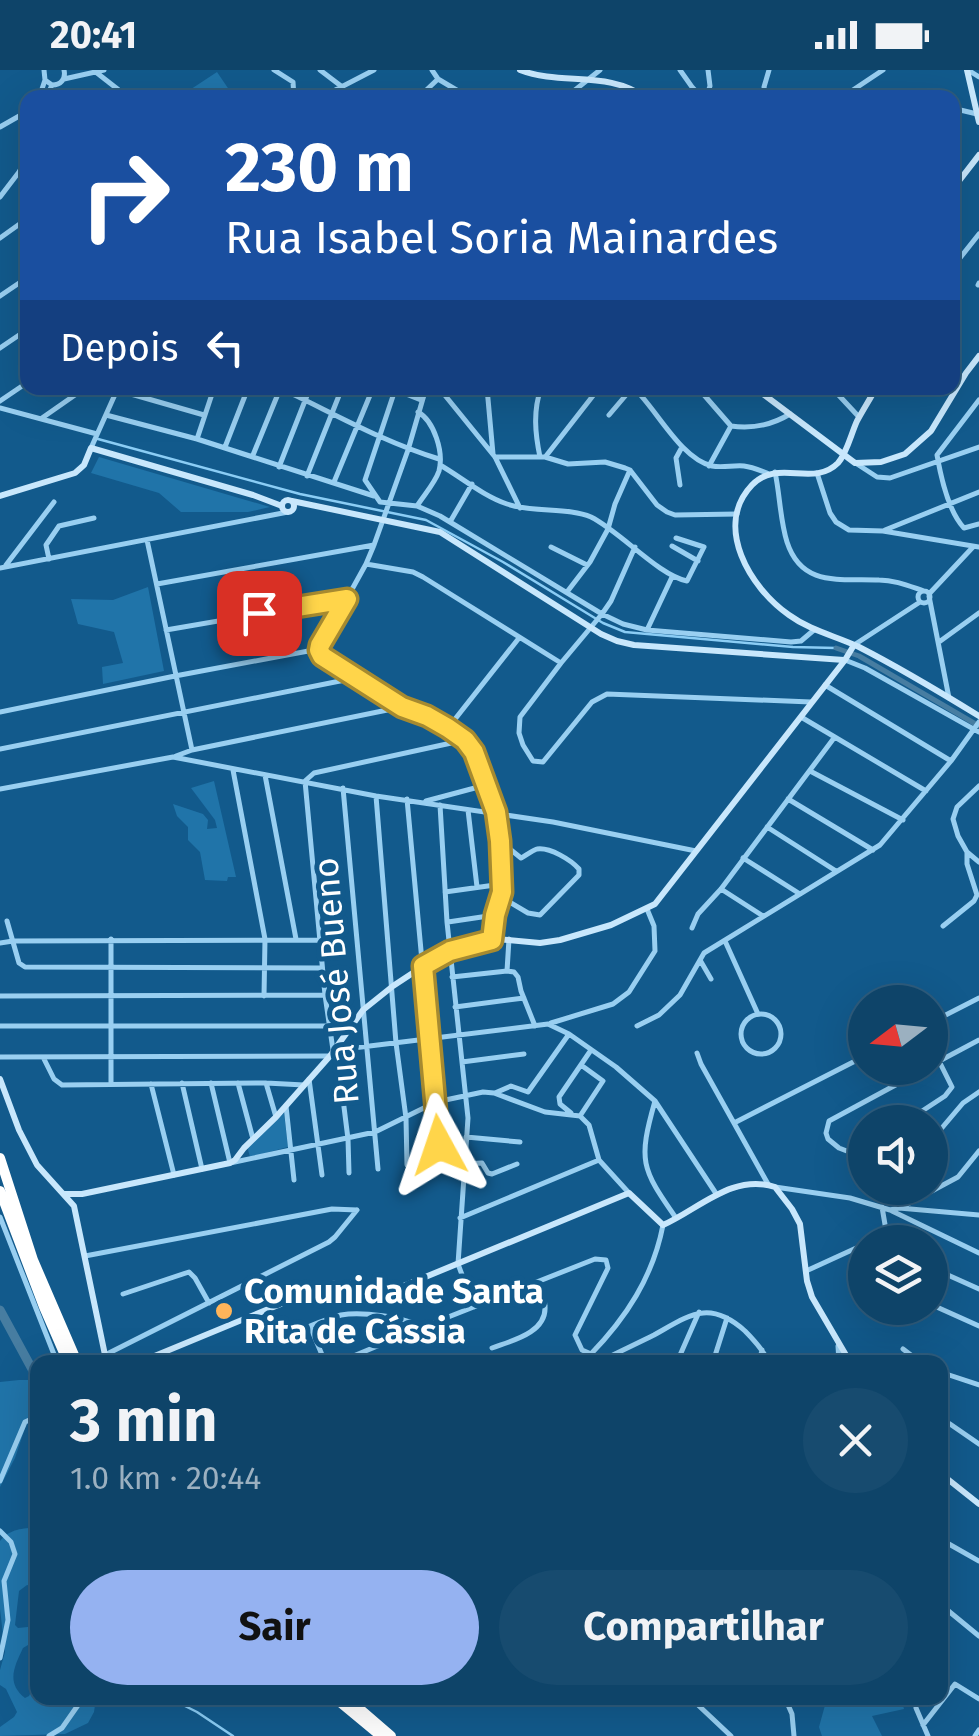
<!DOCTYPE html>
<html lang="pt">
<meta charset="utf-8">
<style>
body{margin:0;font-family:"Fira Sans",sans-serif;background:#174b6f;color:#f1f3f6;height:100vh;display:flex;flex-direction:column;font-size:38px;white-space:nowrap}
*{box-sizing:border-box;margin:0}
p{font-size:32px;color:#9bb0c0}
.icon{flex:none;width:55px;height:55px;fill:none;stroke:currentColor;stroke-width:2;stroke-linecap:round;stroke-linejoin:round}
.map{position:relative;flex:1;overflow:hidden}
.details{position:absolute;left:30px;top:1285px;width:918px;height:350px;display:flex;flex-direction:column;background:#0e4469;border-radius:20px;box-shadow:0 10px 40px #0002,0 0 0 2px #2e5c7d}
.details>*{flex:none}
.top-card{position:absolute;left:20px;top:20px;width:940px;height:305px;border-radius:20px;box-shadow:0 10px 40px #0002,0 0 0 2px #2e5c7d;background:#1a4fa0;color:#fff;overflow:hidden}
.needle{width:65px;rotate:254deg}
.tools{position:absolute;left:848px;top:915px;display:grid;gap:20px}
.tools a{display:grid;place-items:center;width:100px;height:100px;border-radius:50%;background:#0e4469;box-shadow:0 10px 40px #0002,0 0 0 2px #2e5c7d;font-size:50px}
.pin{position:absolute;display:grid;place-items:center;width:85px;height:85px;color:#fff;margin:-42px;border-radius:20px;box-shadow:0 5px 15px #0006}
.me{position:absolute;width:110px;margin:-55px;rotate:355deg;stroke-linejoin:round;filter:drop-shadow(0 0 8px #0008)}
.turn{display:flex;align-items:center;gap:35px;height:210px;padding:0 40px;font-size:45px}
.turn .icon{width:130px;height:130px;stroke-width:2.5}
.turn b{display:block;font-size:70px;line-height:85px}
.then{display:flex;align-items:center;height:95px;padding:0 40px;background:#0003;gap:20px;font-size:38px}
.round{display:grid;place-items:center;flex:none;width:105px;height:105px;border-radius:52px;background:#174b6f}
.overview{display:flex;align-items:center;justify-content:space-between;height:170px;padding:0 40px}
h1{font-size:60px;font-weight:700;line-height:75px}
.cta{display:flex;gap:20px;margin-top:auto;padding:20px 40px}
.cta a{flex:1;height:115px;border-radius:60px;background:#95b2f1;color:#111;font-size:40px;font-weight:700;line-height:115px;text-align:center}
.cta a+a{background:#174b6f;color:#f1f3f6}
.status{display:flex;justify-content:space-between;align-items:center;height:70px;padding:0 50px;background:#0e4469;direction:ltr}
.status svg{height:28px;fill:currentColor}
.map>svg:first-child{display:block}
.green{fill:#2074a9;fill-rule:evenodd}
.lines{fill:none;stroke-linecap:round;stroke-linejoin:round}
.stream{stroke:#8bcdf5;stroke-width:2.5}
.canal{stroke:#477da1;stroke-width:5}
.river{stroke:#477da1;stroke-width:9}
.street{stroke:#99cff1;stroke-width:5}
.secondary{stroke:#c8e7fc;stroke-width:6}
.highway{stroke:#fff;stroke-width:10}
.route-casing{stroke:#a68a30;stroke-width:25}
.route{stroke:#ffd54a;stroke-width:18}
.poi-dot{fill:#ffb55a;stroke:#125a8c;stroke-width:4}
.labels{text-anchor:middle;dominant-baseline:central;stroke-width:10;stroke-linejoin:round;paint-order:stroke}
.street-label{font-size:35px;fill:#fff;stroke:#125a8c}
.poi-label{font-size:35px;font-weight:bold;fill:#fff;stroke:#125a8c;text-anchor:start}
</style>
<div class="status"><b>20:41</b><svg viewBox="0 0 49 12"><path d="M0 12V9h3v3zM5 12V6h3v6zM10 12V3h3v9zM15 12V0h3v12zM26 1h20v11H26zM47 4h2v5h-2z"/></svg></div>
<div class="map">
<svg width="979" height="1666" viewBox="0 0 979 1666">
<rect width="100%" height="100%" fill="#125a8c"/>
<!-- green -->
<path class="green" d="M 217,2 L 234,27 L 179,27 Z
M 99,387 L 270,437 L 248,442 L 181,442 L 159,423 L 91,403 Z
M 148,517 L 164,601 L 103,614 L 102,597 L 123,593 L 114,562 L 78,554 L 71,529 L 113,530 Z
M 214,711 L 236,807 L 228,807 L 227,811 L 205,810 L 200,782 L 188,770 L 188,757 L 177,746 L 173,734 L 203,744 L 208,750 L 207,759 L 217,758 L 215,750 L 191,718 Z
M 284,1043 L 288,1077 L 250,1087 L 247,1076 Z
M 19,1310 L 29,1310 L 37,1315 L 37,1341 L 28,1349 L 15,1388 L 0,1417 L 0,1312 Z
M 37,1457 L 37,1582 L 34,1576 L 28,1575 L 23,1578 C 14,1597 6,1613 25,1628 L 29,1626 L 37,1610 L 38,1628 L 96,1628 L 94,1642 L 88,1653 L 65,1664 L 0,1666 L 0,1657 L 14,1647 L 17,1642 L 6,1619 L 0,1615 L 0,1600 L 5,1582 L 0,1539 L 0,1471 C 11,1458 22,1459 37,1457 ZM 27,1515 L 35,1517 L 37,1524 L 37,1556 L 18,1558 L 15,1555 L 19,1521 Z
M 827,1628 L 901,1628 L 904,1639 L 872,1646 L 882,1666 L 822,1666 L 819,1657 Z"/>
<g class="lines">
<!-- stream -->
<path class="stream" d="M 98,369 L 300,424 L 426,450 L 503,492 L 603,553 L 625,562 L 793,577 L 836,578
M 174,1628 L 177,1632 L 197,1642 L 233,1666"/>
<!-- canal -->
<path class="canal" d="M 836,578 L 859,586 L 979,656"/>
<!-- river -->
<path class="river" d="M 0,1240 L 38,1310"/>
<!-- street -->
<path class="street" d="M 44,0 L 45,10 L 52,15 C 61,15 66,9 64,0
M 274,0 L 293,12 L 294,28
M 320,0 L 341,16
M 432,0 L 438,9 L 470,28
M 680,0 L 692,17 L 702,28
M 968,0 L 979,7
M 97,3 L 129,28
M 64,9 L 104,0
M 39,28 L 45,10
M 46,28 L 52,15
M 320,28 L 374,0
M 418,28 L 438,9
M 565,28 L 600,0
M 706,28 L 710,16 L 708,0
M 766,28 L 764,17 L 769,0
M 841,28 L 883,0
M 952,38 L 977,44
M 0,57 L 28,41
M 0,127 L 19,102 L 28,86
M 0,168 L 28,148
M 952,198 L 979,164
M 978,215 L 979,213
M 0,226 L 28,207
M 0,278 L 28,259
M 210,318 L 212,324 L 197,369 L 374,426
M 280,318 C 333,343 383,372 439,389
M 391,318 L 421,330
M 399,318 L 393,326 L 365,410 L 380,432 L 417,436 L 440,446 L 602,544 L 623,554 L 647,560 L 791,572 L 801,571 L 814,560
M 439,318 L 495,387 L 520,438
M 487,318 L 493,384
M 634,318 C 657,340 681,389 712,396 C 722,398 734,395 744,396 C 752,397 759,400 767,403
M 698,318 L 731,356 C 752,359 772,355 790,344
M 832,318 L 859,347
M 117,320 L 204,345
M 979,330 L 937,385 C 941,408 948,441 964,458 L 979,454
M 0,331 L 28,312
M 0,338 L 97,364
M 106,345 L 197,369
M 609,345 L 632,318
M 42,348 L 85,318
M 225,377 L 248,318
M 91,378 L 117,320
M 253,385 L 280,319
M 546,386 L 599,318
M 495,387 L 545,387 L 568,394 L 605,392 L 625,398 L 630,400 L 657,435 L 667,442 L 675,445 L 737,444
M 540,387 C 535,363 533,341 541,318
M 857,394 L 877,407 L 890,408 L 979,377
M 440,395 C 461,407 483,426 507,434 C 533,443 569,437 591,447 C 621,462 658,505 687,511 L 704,477 L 676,468
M 709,396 L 731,356
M 279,397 L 310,318
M 775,402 C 780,425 780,450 787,472 C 802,518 841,508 879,510 C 895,510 909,516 924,521
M 817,403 L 830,443 L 836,452 L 849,460 L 883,461 L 979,477
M 307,406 L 342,318
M 334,412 L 373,318
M 680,415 L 676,388 L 682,377
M 417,436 C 424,425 435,413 439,401 C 444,382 434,351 418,342
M 450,452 L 472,414
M 885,460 L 979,422
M 147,470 L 192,680
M 672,476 L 698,491
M 551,477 L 587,495
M 635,477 L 611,531 L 602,544 L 561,593 L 520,647 L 519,663 L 523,675 L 533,691 L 543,692 L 592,632 L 607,624 L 811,632
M 49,489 L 46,475 L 59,456 L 94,448
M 366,494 L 413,502 L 423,507 L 561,593
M 6,495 L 54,432
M 0,498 L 288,442
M 157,514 L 374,475
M918 527a6 6 0 1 1 12 0a6 6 0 1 1-12 0Z
M 567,522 L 590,492 L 608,459 L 615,434 L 630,400
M 929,524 L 973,477
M 929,526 L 949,628
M 166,560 L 347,529
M 647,560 L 672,507
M 939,572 L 979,543
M 854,575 L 920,532
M 319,579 C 328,598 357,610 374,620 C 383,625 392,632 401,636 C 422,647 445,653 463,669 C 491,694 507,787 502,824 C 501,832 496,839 495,846 C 493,854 493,862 492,870
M 319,579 L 366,494 L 374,475 L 408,380 L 426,318
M 845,590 L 865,598 L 979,662
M 825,615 L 951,691
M 0,642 L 175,606 L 319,579
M 801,647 L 926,721
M 448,658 L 519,568
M 0,679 L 355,608
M 176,686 L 192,680 L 402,637
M 233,700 L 265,869 L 264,926
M 810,701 L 903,750
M 265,705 L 296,869
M 343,718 L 378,1099
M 0,719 L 173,687 L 376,726 L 553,752 L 696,781
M 376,726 L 396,973 L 406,1048 L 407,1095
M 407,729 L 439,1075
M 788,729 L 873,780
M 426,731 L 486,715
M 440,735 L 447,852 L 468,1048 L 458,1194 L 474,1237
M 468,740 L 477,817
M 767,757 L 836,801
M 500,771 L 521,788 C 523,787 535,779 537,779 C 550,777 571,790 579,799 L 579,805 L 540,845 L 528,843 L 501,827
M 967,782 L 979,792
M 743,788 L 800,824
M 721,819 L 763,846
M 445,822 L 502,814
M 7,851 L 19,893 L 25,897 L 322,898
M 448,852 L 495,845
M 943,856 L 974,831 L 977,825 L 967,794 L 967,782 L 958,766 L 953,749 L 957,737 L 979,716
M 692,858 L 698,844 L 721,819 L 834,668
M 725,871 L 758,944
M 0,873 L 13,871 L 320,870
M 700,890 L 711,909
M 507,901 L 509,869
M 452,907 L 507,901 L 514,902 L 518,907 L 521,921 L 535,956
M 0,926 L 325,925
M 455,937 L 524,928
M741 964a20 20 0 1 1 40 0a20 20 0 1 1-40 0Z
M 551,953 L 613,934 L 629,922 L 655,881 L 654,856 L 647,839
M 930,953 L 979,928
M 0,956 L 329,956
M 637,956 L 659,945 L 680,925 L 704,883 L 880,775 L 951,691 L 979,652
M 333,980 L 325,925 L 305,711 L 314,703 L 465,670
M 337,980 L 548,954 L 569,964 L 616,997 L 655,1031 L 717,1125
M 337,981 L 348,1069 L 349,1103
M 697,983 L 701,994 L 768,1114
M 0,987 L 330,986
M 43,987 L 54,1009 L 62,1015 L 266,1013 L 304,1015
M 462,992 L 524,984
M 930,996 L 979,970
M 309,1009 L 322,1105
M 111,1013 L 111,869
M 182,1013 L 202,1099
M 211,1013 L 230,1093 L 375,1062 L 436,1032 L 483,1022 L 494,1023 L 545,1042 L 580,1046 L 589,1055 L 599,1090 L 629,1123
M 238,1013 L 253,1069
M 266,1013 L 276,1047
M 151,1014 L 174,1105
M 495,1023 L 511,1016 L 528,1022 L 569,964
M 655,1031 C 638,1091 641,1098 676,1148
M 286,1036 L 294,1110
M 571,1043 L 560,1034 L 559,1027 L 591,980
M 916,1045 L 945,1026 L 952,1017 L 939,991
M 580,1046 L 603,1011 L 581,995
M 734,1053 L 865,986
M 466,1067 L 520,1072
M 930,1072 L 963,1033 L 979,1022
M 865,1088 L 839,1078 L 828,1069 L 826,1063 L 829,1051 L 927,998
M 464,1094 L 482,1093 L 488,1103 L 492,1104 L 517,1094
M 775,1117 L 850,1128 L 890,1140 L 899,1138 L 979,1145
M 882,1137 L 888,1172
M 902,1137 L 958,1107 L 979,1081
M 892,1141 L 979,1183
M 0,1147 L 57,1292
M 460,1148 L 599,1090
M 870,1172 L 885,1166
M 85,1186 L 332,1139 L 357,1140
M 930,1197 L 979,1219
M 806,1201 L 865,1174
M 123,1224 L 189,1202 L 195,1208 L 209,1233
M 930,1234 L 979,1256
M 838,1276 L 839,1292
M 492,1278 C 511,1271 547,1263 545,1236 C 545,1228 540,1220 537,1213
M 903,1279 L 920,1292
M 105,1285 L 329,1172 L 335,1167 L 357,1140
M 590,1285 C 626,1248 653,1207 663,1155
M 325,1292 L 310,1256 C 320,1252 331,1248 341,1245 C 361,1241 405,1247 421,1257
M 339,1292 L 428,1255 L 595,1189 L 606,1190 L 608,1198 L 575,1265 L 582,1280 L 598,1287 L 611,1286 C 625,1279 640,1272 654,1265 C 690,1245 709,1229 745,1261 C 755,1271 763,1280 769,1292
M 450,1292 L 472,1286 L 478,1292
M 677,1292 L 699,1242
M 713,1292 L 727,1248
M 759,1292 L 762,1280
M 940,1302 L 979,1315
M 940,1351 L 950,1354 L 979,1374
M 0,1411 L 25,1352 L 38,1346
M 0,1461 L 11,1472 L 15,1484 L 4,1511 L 8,1550 L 0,1588
M 940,1469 L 979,1491
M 940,1534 L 979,1566
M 681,1628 L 698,1635
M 700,1628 L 698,1635 L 731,1666
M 785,1628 L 792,1644 L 794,1666
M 916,1628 L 916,1638 L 928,1666
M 923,1655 L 955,1614 L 979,1629
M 49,1666 L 62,1658 L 83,1628
M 975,1666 L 979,1660"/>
<!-- secondary -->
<path class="secondary" d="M 520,0 C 561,16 609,0 646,28
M 967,0 L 979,52
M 952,120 L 979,85
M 755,318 L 855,393 L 881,392 L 905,384 L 931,361 L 966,303 L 979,286
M 876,318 C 870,329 863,340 857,351 C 851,364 847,383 838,393 C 813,418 778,388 752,415 C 713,456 750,518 789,545 C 811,561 836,566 859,577 C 900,598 940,622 979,646
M 0,426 L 75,403 L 84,395 L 91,378 L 253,425 L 282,436
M282 436a6 6 0 1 1 12 0a6 6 0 1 1-12 0Z
M 292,431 L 440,462 L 601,564 L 617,571 L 634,575 L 844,590
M 0,1009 L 19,1060 L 37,1095 L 74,1136 L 105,1285 L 91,1292
M 64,1124 L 82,1124 L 230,1093 L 235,1090 L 244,1078 L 276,1047 L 330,986 L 363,940 L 393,916 L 434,889 L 450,881 L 498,869 L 540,873 L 560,870 L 611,855 L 655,834 L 845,590 L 854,575
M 140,1292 L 329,1214 C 354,1210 377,1220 401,1217 L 629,1123 L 663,1155 C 699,1139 733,1103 775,1117 L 792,1139 L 800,1154 L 807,1211 L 812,1227 L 850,1292
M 940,1403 L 979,1434"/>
<!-- highway -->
<path class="highway" d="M 0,1088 L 33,1190 L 77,1292
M 0,1121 L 44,1237 L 68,1292
M 335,1628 L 381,1666
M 347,1628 L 391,1666"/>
</g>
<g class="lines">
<defs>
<path id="route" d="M 259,543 L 347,529 L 320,575 L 319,580 L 322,586 L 402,637 L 427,646 L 448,658 L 465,670 L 474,682 L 496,742 L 500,771 L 502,822 L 495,845 L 492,870 L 450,881 L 423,896 L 439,1075"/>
</defs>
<!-- route casing -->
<use href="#route" class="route-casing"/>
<!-- route -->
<use href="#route" class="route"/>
</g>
<!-- markers -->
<circle class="poi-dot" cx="224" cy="1241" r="10"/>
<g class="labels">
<!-- street labels -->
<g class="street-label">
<text transform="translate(336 911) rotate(-95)">Rua José Bueno</text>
</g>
<!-- poi labels -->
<g class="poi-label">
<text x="244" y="1221">Comunidade Santa<tspan x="244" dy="40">Rita de Cássia</tspan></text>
</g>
</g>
</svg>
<div class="tools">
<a><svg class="needle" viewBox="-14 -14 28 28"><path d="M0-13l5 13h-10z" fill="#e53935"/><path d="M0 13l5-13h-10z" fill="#9bb0c0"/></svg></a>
<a><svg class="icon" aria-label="sound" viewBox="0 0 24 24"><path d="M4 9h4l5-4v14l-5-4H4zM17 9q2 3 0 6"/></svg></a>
<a><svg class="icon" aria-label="layers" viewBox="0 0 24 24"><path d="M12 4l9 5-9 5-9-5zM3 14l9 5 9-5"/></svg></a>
</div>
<div class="pin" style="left:259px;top:543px;background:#d93025"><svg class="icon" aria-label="arrive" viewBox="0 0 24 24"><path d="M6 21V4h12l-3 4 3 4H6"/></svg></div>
<svg class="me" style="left:439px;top:1075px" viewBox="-20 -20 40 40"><path d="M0-17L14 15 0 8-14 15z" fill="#ffd54a" stroke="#fff" stroke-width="4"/></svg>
<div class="top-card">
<div class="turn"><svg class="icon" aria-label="right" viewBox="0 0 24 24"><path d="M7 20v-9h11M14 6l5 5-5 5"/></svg><div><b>230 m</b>Rua Isabel Soria Mainardes</div></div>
<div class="then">Depois<svg class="icon" aria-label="left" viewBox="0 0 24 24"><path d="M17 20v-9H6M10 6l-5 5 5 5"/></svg></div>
</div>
<section class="details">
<div class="overview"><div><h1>3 min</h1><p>1.0 km · 20:44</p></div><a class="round"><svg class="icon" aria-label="close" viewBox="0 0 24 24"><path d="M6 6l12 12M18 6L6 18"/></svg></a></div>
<div class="cta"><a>Sair</a><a>Compartilhar</a></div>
</section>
</div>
